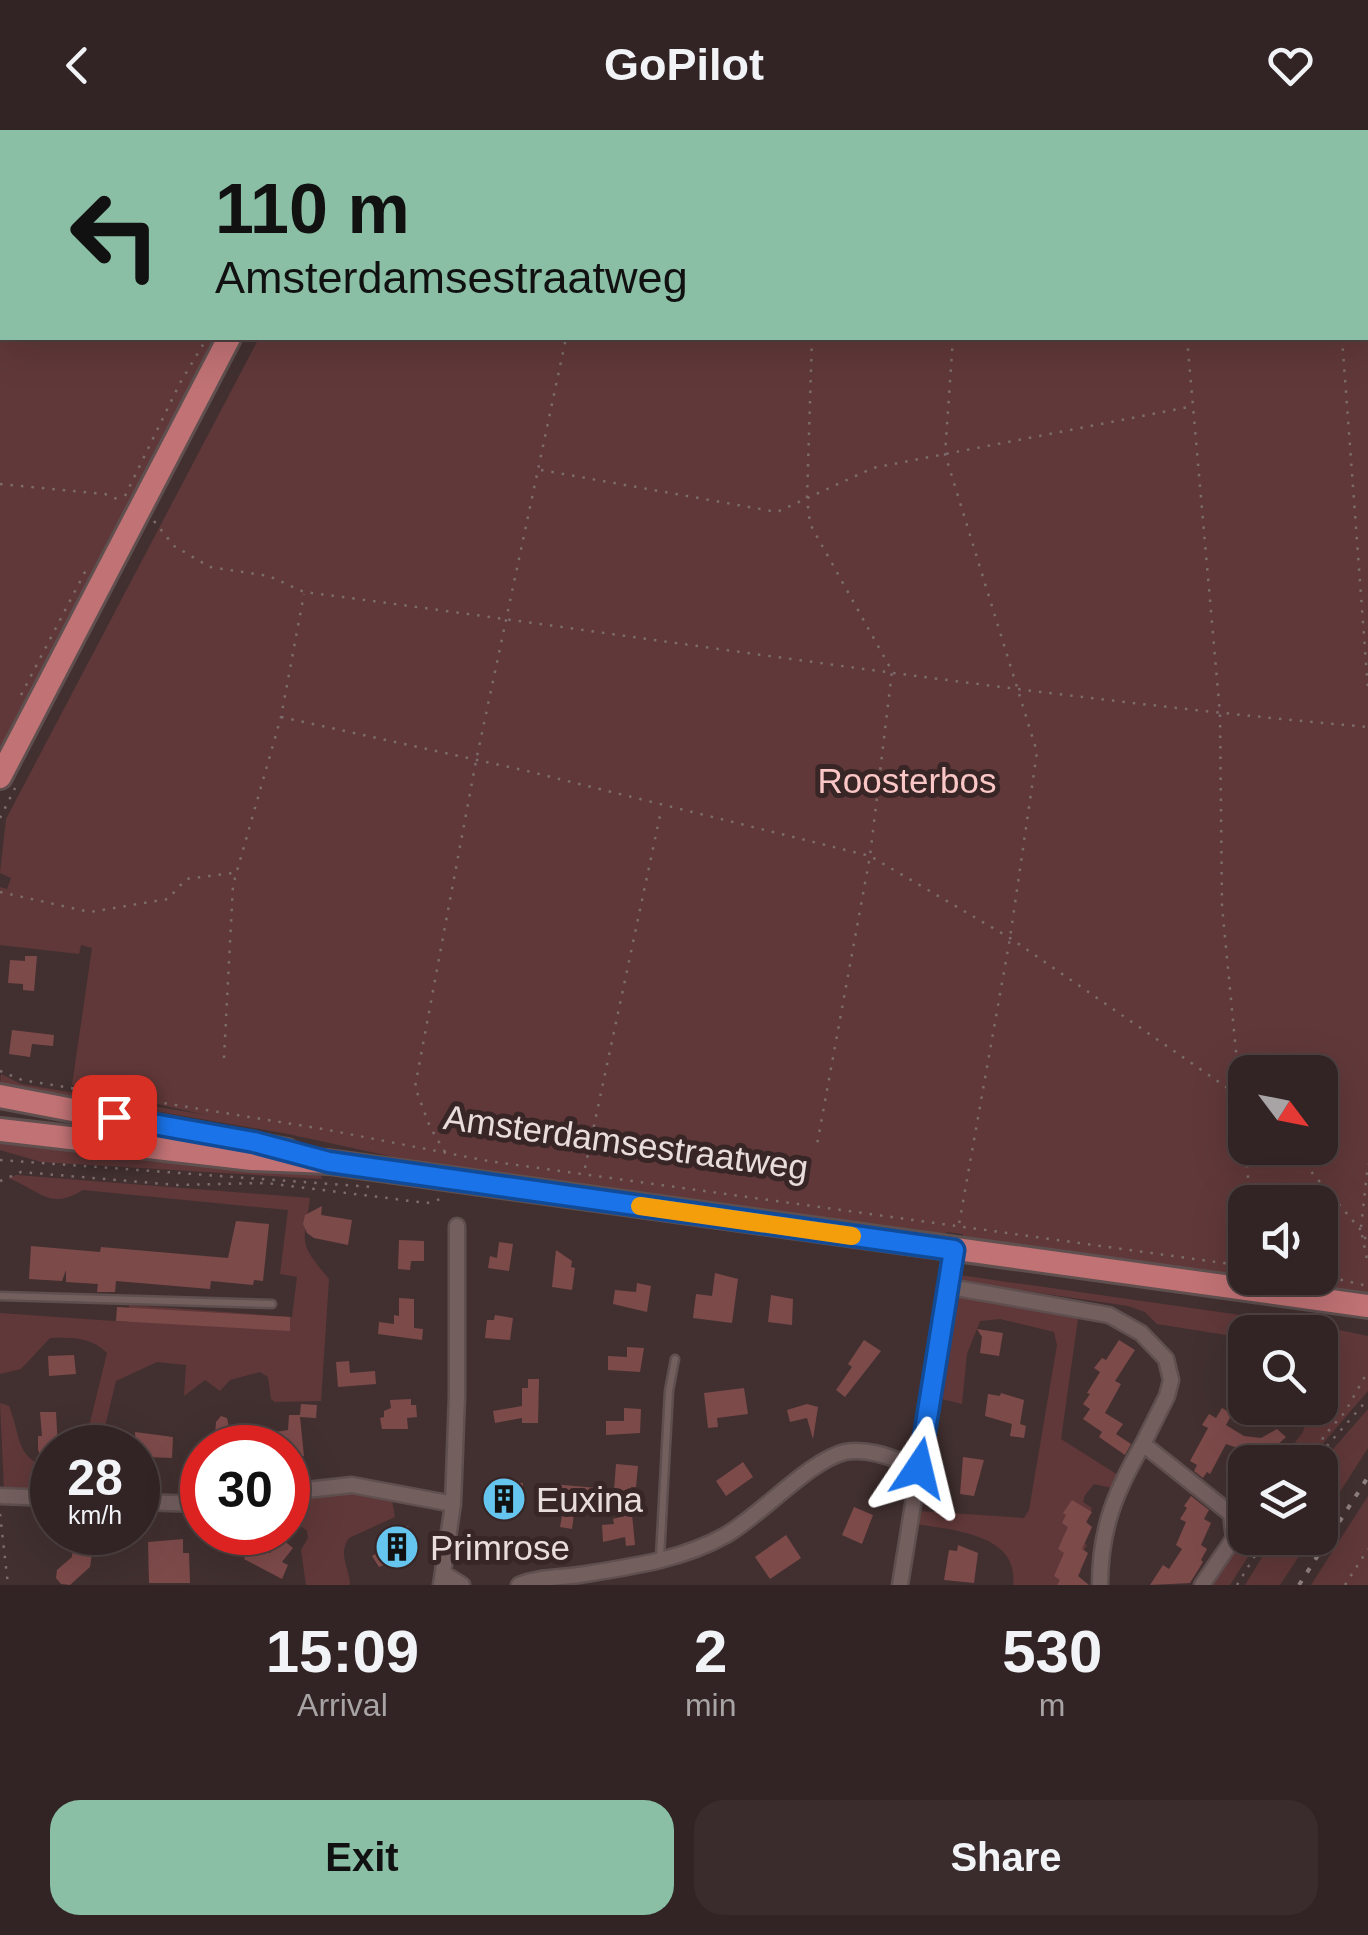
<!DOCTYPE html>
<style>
body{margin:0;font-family:Arial,sans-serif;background:#3a2c2c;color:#f1f3f6;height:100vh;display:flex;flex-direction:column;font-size:38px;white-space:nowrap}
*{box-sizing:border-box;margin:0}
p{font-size:32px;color:#a8a4a6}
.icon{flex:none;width:55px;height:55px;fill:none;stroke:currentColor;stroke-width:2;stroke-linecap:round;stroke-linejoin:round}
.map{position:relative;height:1455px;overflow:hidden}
.side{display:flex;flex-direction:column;background:#322424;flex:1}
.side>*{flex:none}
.hud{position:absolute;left:0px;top:0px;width:1370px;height:210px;box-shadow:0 10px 40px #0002,0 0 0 2px #4d4141;background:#8abfa5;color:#111;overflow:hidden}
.needle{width:65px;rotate:122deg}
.fabs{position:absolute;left:1228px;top:925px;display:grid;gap:20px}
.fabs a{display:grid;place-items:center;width:110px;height:110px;border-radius:20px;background:#322424;box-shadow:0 10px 40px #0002,0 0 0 2px #4d4141;font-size:50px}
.speed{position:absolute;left:30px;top:1295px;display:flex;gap:20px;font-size:50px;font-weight:700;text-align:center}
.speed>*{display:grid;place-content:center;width:130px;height:130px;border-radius:50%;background:#322424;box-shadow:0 10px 40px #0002,0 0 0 2px #4d4141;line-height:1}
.speed small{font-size:25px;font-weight:400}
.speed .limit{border:15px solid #d22;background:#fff;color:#111}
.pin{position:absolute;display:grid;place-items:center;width:85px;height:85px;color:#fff;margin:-42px;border-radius:20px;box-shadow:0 5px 15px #0006}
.me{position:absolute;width:110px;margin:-55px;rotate:10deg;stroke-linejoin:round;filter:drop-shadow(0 0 8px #0008)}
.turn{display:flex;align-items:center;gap:35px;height:210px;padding:0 50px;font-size:45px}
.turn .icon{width:130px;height:130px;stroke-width:2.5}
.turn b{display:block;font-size:70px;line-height:85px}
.eta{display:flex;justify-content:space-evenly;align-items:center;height:170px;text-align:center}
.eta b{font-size:60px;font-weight:700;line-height:70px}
.action{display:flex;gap:20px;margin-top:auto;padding:20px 50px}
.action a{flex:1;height:115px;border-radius:30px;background:#8abfa5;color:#111;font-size:40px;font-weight:700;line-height:115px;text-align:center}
.action a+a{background:#3a2c2c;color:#f1f3f6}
header{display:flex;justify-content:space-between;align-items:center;height:130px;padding:0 50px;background:#322424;font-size:45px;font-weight:700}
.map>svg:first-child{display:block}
.green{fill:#603839;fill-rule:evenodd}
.building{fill:#7d4a4a}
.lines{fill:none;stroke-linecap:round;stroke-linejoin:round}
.lane-casing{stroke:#5f4f4f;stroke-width:11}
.street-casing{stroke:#5f4f4f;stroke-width:19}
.primary-casing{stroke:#5f4f4f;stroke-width:28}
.path{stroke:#7c6c6c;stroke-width:2.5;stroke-dasharray:2.5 8;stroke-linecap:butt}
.lane{stroke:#745f5f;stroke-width:6}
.street{stroke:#745f5f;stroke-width:14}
.primary{stroke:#c07274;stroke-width:22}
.rail{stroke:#8f807f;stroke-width:4;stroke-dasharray:5 10;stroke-linecap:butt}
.route-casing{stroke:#114b97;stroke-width:25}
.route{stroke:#1a73e8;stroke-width:18}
.slow{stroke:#f59e0b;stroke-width:18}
.labels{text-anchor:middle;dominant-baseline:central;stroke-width:10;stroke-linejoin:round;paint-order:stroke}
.park-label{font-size:35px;fill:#fbc6c6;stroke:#382626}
.street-label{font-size:35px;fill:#e9dddc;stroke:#382626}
.poi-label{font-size:35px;fill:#e9dddc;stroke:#382626;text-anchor:start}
</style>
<header><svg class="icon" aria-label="back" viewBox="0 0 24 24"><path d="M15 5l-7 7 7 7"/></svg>GoPilot<svg class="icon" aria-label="heart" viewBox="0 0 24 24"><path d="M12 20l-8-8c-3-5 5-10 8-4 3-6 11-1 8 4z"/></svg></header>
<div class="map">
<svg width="1368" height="1455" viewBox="0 0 1368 1455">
<rect width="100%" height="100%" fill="#423030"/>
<!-- green -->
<path class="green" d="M 0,0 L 331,0 L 2,2 L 2,208 L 221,208 L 0,637 Z
M 366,0 L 1368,0 L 1368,1167 L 962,1116 L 963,1104 L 946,1102 L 944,1106 L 481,1046 L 288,1004 L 0,954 L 1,944 L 21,954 L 206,985 L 72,955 L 92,818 L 81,815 L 79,824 L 0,815 L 0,757 L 7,759 L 11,748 L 0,743 L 6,689 L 259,208 L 1368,208 L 1368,2 L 364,2 ZM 1245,942 L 1320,942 L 1320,1018 L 1245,1018 ZM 1245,1072 L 1320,1072 L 1320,1148 L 1245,1148 Z
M 0,1007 L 320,1042 L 322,1049 L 41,1032 L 0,1020 Z
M 16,1045 L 310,1068 C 303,1117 298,1111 329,1149 L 321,1271 L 275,1272 L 271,1269 L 268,1247 L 260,1242 L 230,1250 L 220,1261 L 205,1250 L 184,1266 L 186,1235 L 157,1232 L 116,1251 L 100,1317 L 84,1317 L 107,1223 C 92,1207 71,1207 50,1208 L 21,1239 L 0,1244 L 0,1183 L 128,1192 L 129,1175 L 292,1187 L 297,1147 L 280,1144 L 288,1080 L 83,1060 C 49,1081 40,1060 8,1048 Z
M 959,1145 L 1325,1197 L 1368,1206 L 1368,1261 L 1307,1332 L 1280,1332 L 1303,1302 L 1310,1278 L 1320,1278 L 1320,1246 L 1331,1228 L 1320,1221 L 1320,1202 L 1245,1202 L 1245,1208 L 1157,1194 L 1145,1182 L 1128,1176 L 958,1151 Z
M 956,1164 L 1079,1182 L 1061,1309 L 1118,1345 L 1112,1358 L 1094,1354 L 1085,1365 L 1083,1372 L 1092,1378 L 1080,1411 L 1087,1415 L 1075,1437 L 1081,1441 L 1073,1455 L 1013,1455 C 1020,1404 952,1400 916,1394 L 919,1381 L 1024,1388 L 1029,1380 L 1057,1215 L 1054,1202 L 1000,1189 L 980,1191 L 967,1224 L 962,1274 L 938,1268 Z
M 0,1273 L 9,1276 C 22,1309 14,1327 52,1340 L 52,1367 L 4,1360 Z
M 1368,1279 L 1368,1318 L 1320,1393 L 1320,1334 Z
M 355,1364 L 392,1370 L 395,1387 L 349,1408 C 337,1425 350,1438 350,1455 L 306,1455 L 301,1420 L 308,1408 L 307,1401 L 296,1392 L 288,1392 L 288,1367 Z
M 1368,1366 L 1368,1455 L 1311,1455 Z
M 1245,1401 L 1245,1408 L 1260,1408 L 1230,1455 L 1210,1455 Z
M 1274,1408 L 1311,1408 L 1280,1455 L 1245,1455 Z"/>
<!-- building -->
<path class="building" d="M 25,826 L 37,826 L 34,861 L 23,860 L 23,854 L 8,853 L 10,830 L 25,831 Z
M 12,900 L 54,905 L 53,916 L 32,914 L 30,927 L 9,924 Z
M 322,1076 L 321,1085 L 352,1090 L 348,1115 L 314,1108 L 307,1103 L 303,1094 L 305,1085 Z
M 236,1091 L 269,1094 L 263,1151 L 254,1150 L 253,1155 L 211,1151 L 210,1159 L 116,1151 L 115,1162 L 97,1162 L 98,1154 L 66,1152 L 66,1140 L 62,1151 L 29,1149 L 31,1116 L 100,1122 L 101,1117 L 228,1128 Z
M 399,1110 L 424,1111 L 424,1131 L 411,1131 L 410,1140 L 398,1139 Z
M 499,1112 L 513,1114 L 509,1141 L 488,1138 L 490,1126 L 497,1128 Z
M 556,1120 L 572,1131 L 571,1137 L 575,1138 L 572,1160 L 552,1157 Z
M 715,1143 L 738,1149 L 732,1193 L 693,1188 L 696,1164 L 712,1166 Z
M 637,1153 L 651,1156 L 647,1182 L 613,1174 L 615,1160 L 636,1162 Z
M 771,1165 L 793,1169 L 792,1195 L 768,1192 Z
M 399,1168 L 414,1169 L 414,1198 L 423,1199 L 422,1210 L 378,1204 L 379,1192 L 394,1194 L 394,1185 L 399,1186 Z
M 117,1177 L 290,1187 L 290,1201 L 116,1191 Z
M 495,1185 L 513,1188 L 510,1210 L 485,1208 L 487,1190 L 494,1190 Z
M 977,1199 L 1003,1203 L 999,1226 L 980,1223 L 982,1207 Z
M 864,1210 L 881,1221 L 845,1267 L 836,1260 L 852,1237 L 848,1234 Z
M 1119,1210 L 1135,1220 L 1115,1251 L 1121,1254 L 1105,1283 L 1123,1294 L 1116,1304 L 1131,1314 L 1125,1325 L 1099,1307 L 1102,1302 L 1083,1289 L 1090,1279 L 1083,1274 L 1090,1264 L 1087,1263 L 1100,1242 L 1094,1238 L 1102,1228 L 1106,1230 Z
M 627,1217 L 644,1218 L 640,1242 L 608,1240 L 608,1226 L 627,1227 Z
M 74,1225 L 76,1244 L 49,1246 L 48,1226 Z
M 349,1231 L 350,1243 L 375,1241 L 376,1254 L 338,1257 L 336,1232 Z
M 528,1249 L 539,1249 L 538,1293 L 522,1293 L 522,1288 L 495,1293 L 493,1281 L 522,1276 L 522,1258 L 528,1258 Z
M 744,1258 L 748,1284 L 717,1288 L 718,1297 L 708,1298 L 704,1263 Z
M 1001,1263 L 1024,1270 L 1020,1294 L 1026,1296 L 1024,1308 L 1010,1306 L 1012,1294 L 985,1286 L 988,1264 L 1000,1266 Z
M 411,1269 L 411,1275 L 416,1275 L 417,1287 L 407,1288 L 408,1299 L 382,1299 L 380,1288 L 384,1287 L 384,1281 L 391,1278 L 390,1270 Z
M 301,1274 L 317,1275 L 316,1288 L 300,1287 L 304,1326 L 288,1327 L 288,1318 L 277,1318 L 275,1302 L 288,1300 L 289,1285 L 300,1285 Z
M 807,1274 L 818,1277 L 813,1309 L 807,1288 L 790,1292 L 787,1280 Z
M 624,1278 L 641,1279 L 640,1303 L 606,1305 L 606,1291 L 624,1291 Z
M 1222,1278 L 1232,1284 L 1226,1295 L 1244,1306 L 1261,1308 L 1277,1299 L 1286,1307 L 1270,1322 L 1258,1325 L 1226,1314 L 1210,1344 L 1207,1342 L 1203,1348 L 1194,1341 L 1197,1335 L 1190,1331 L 1208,1298 L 1202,1295 L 1209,1284 L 1216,1288 Z
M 40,1282 L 56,1282 L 58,1318 L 52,1318 L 52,1328 L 42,1329 L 38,1320 L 38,1306 L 42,1306 Z
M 221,1286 L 227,1288 L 229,1297 L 245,1296 L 248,1318 L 214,1318 L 216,1292 Z
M 135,1302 L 173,1307 L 172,1328 L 148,1327 L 146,1351 L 138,1351 Z
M 963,1327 L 984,1330 L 974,1366 L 960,1364 Z
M 743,1332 L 753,1347 L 726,1366 L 716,1351 Z
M 616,1334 L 638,1336 L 636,1357 L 631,1357 L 630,1361 L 614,1360 Z
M 495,1351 L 523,1353 L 522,1364 L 517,1364 L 513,1389 L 491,1387 Z
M 552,1354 L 597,1358 L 596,1370 L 576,1369 L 572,1399 L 560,1397 L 565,1370 L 551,1367 Z
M 1191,1366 L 1209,1380 L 1204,1389 L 1211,1393 L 1201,1415 L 1207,1419 L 1201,1430 L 1203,1432 L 1190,1453 L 1150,1455 L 1163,1435 L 1169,1439 L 1182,1419 L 1176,1415 L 1186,1392 L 1180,1389 L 1187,1378 L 1184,1376 Z
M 1072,1370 L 1092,1382 L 1086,1392 L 1092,1397 L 1082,1419 L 1088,1423 L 1078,1446 L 1089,1455 L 1057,1455 L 1060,1450 L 1054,1446 L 1064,1423 L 1058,1419 L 1068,1397 L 1062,1393 L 1066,1385 L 1063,1383 Z
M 854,1377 L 873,1385 L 862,1414 L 842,1405 Z
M 632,1384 L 635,1415 L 626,1416 L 625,1407 L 603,1412 L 602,1395 L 614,1394 L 613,1389 Z
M 408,1396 L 418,1417 L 407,1424 L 404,1431 L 397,1429 L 379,1437 L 372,1426 L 379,1422 L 375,1415 L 393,1405 L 395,1398 Z
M 80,1402 L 88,1403 L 94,1409 L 90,1437 L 70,1455 L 61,1454 L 56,1448 L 57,1440 L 72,1427 L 74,1407 Z
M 786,1405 L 801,1428 L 770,1449 L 755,1427 Z
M 183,1409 L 183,1423 L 189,1423 L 190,1453 L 149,1453 L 148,1412 Z
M 282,1409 L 293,1418 L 282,1432 L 288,1435 L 282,1449 L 244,1429 L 250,1414 L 270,1423 Z
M 958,1415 L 978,1423 L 974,1453 L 944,1450 L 949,1420 L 957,1421 Z"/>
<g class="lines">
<defs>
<path id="lane" d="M 0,1166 L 272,1174
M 660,1427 L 669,1261 L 675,1229"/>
<path id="street" d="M 950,1157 L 1109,1185 L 1141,1203 L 1166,1229 L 1171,1250 L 1167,1266 L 1143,1314
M 288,1362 L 352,1355 L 453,1374 L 441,1455
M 0,1366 L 52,1368
M 138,1372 L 202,1374
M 453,1374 L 457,1266 L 457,1096
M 1231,1384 L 1245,1365
M 443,1443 L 462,1455
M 519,1455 C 538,1447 559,1448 579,1445 C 629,1437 682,1430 726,1405 C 761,1385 810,1330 845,1322 C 870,1317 896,1330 919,1338
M 900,1455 L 954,1120
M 1100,1455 C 1100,1399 1115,1362 1143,1314 L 1231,1384 L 1234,1408 L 1202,1455"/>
<path id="primary" d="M 336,2 L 337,0
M 0,647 L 229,208
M 0,966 L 287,1021
M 0,1000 L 252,1029 L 329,1032 L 1368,1176"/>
</defs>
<!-- lane casing -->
<use href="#lane" class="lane-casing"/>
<!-- street casing -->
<use href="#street" class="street-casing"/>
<!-- primary casing -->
<use href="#primary" class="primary-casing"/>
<!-- path -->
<path class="path" d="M 68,0 L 72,2
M 249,0 L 250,2
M 1178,0 L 1178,2
M 11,2 L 14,0
M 153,2 L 156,0
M 312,2 L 314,0
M 357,2 L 359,0
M 609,2 L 610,0
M 825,2 L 825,0
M 968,2 L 968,0
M 0,12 L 2,10
M 812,208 L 807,368 L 810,394 L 892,541 L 870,726 L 816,1020
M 953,208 L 945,324 L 1037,622 L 1010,808 L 958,1100
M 1187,208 L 1220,584 L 1222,776 L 1249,1057 L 1256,1072
M 1342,208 L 1368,560
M 541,340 L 777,382 L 873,338 L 1189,277
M 0,354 L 105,364 L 122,371
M 125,366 L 180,253 L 207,208
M 154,391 L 174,416 L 210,437 L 269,446 L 304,462 C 659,508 1012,566 1368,597
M 21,565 L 86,440
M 281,587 L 527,641 L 870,726 L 1010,808 L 1245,970
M 0,688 L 15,658
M 0,762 L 90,782 L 168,769 L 186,749 L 233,743
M 224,928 L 233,755 L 281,587 L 304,464
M 0,941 L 22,950 L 323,999 L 488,1031 L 1245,1136
M 1291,1018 L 1360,1099 L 1368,1113
M 445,1022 L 430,997 L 415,957 L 476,631 L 566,208
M 0,1030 L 372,1057
M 585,1038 L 661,681
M 0,1051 L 21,1042 L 177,1055 L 266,1053 L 427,1073 L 444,1068
M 1361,1097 L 1368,1034
M 1362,1105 L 1368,1134
M 1320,1145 L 1368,1156
M 1321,1320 L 1323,1307 L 1345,1282 L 1368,1241
M 1313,1332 L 1368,1269
M 0,1384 L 8,1455
M 1237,1455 L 1266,1408
M 1345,1455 L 1368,1419"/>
<!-- lane -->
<use href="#lane" class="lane"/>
<!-- street -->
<use href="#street" class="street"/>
<!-- primary -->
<use href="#primary" class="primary"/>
<!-- rail -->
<path class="rail" d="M 1299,1455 L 1368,1347"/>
</g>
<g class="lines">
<defs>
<path id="route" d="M 114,987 L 254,1012 L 329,1032 L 954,1120 L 919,1338"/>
</defs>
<!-- route casing -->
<use href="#route" class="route-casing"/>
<!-- route -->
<use href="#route" class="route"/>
<!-- slow -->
<path class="slow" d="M 640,1076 L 852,1106"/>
</g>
<!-- icons -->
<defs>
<symbol id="building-disc" viewBox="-11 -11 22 22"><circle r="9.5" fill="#65c5ee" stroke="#382626"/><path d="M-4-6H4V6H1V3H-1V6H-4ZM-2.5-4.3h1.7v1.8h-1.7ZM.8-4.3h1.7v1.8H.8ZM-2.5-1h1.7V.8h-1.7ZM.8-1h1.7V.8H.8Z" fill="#111"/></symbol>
</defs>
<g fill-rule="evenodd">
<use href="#building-disc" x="479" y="1344" width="50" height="50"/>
<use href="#building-disc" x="372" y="1392" width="50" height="50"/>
</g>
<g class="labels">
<!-- park labels -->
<g class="park-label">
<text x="907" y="650">Roosterbos</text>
</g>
<!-- street labels -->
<g class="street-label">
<text transform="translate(626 1012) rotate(8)">Amsterdamsestraatweg</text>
</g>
<!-- poi labels -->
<g class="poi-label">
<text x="536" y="1369">Euxina</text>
<text x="430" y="1417">Primrose</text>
</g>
</g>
</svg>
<div class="fabs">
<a><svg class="needle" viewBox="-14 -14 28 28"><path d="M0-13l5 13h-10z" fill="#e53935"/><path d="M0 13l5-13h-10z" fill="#a8a4a6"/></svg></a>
<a><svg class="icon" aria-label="sound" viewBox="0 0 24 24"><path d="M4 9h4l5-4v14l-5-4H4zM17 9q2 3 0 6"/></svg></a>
<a><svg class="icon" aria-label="search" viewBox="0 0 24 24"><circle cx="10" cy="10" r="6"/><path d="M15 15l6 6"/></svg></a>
<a><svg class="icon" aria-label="layers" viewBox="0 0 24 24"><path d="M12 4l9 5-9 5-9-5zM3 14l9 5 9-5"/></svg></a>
</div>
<div class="speed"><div>28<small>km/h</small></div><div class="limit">30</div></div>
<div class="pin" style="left:114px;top:987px;background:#d93025"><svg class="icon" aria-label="arrive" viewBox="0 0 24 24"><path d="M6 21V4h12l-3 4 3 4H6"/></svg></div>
<svg class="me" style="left:919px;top:1338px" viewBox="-20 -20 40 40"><path d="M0-17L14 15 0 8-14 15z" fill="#1a73e8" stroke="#fff" stroke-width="4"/></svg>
<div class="hud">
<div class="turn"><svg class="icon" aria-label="left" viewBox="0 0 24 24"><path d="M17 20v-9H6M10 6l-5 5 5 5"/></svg><div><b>110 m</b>Amsterdamsestraatweg</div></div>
</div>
</div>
<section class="side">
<div class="eta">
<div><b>15:09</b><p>Arrival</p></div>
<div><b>2</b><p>min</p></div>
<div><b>530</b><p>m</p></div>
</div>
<div class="action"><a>Exit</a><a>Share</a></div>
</section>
